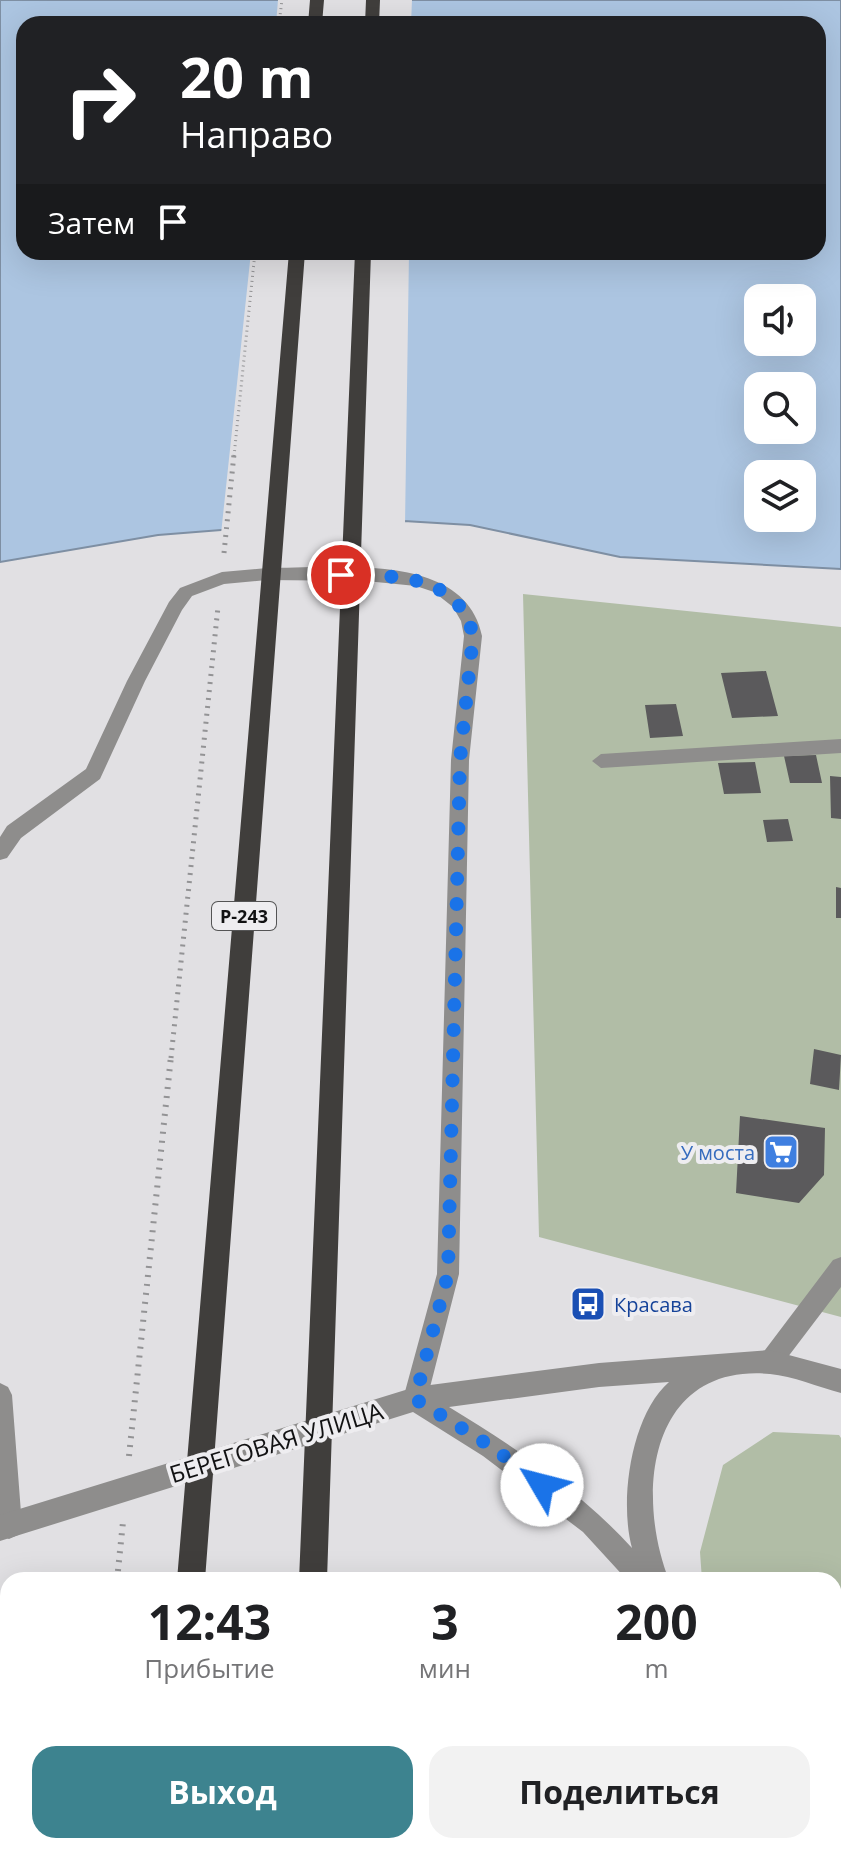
<!DOCTYPE html>
<html lang="ru">
<meta charset="utf-8">
<style>
body{margin:0;font-family:"Open Sans",sans-serif;background:#f2f2f2;color:#202124;height:100vh;display:flex;flex-direction:column;font-size:30px;white-space:nowrap}
*{box-sizing:border-box;margin:0}
p{font-size:26px;color:#757577}
.icon{flex:none;width:44px;height:44px;fill:none;stroke:currentColor;stroke-width:2;stroke-linecap:round;stroke-linejoin:round}
.map{position:relative;flex:1;overflow:hidden}
.drawer{position:absolute;left:0px;top:1572px;width:842px;height:282px;display:flex;flex-direction:column;background:#fff;border-radius:24px 24px 0 0;box-shadow:0 8px 32px #0002}
.drawer>*{flex:none}
.banner{position:absolute;left:16px;top:16px;width:810px;height:244px;border-radius:24px;box-shadow:0 8px 32px #0002;background:#202124;color:#fff;overflow:hidden}
.fabs{position:absolute;left:744px;top:284px;display:grid;gap:16px}
.fabs a{display:grid;place-items:center;width:72px;height:72px;border-radius:16px;background:#fff;box-shadow:0 8px 32px #0002;font-size:40px}
.pin{position:absolute;display:grid;place-items:center;width:68px;height:68px;color:#fff;margin:-34px;border:4px solid #fff;border-radius:50%;box-shadow:0 2px 8px #0007}
.me{position:absolute;width:88px;margin:-44px;rotate:307deg;stroke-linejoin:round;filter:drop-shadow(0 0 6px #0008)}
.turn{display:flex;align-items:center;gap:28px;height:168px;padding:0 32px;font-size:36px}
.turn .icon{width:104px;height:104px;stroke-width:2.5}
.turn b{display:block;font-size:56px;line-height:68px}
.then{display:flex;align-items:center;height:76px;padding:0 32px;background:#0003;gap:16px;font-size:30px}
.eta{display:flex;justify-content:space-evenly;align-items:center;height:136px;text-align:center}
.eta b{font-size:48px;font-weight:700;line-height:56px}
.button{display:flex;gap:16px;margin-top:auto;padding:16px 32px}
.button a{flex:1;height:92px;border-radius:24px;background:#3d838f;color:#fff;font-size:32px;font-weight:700;line-height:92px;text-align:center}
.button a+a{background:#f2f2f2;color:#202124}
.map>svg:first-child{display:block}
.green{fill:#b1bda6}
.water{fill:#acc5e1;stroke:#7e8fa3;stroke-width:2;fill-rule:evenodd}
.pier{fill:#e1e0e3}
.building{fill:#5b5a5c}
.lines{fill:none;stroke-linecap:round;stroke-linejoin:round}
.path-far2{stroke:#939395;stroke-width:3;stroke-dasharray:1 4;stroke-linecap:butt}
.path-far1{stroke:#939395;stroke-width:5;stroke-dasharray:2 6;stroke-linecap:butt}
.path{stroke:#939395;stroke-width:6;stroke-dasharray:2 7;stroke-linecap:butt}
.service{fill:#8e8d8c;fill-rule:evenodd}
.minor{fill:#8e8d8c;fill-rule:evenodd}
.tertiary{fill:#8e8d8c;fill-rule:evenodd}
.trunk{fill:#403e3c;fill-rule:evenodd}
.route{stroke:#1a73e8;stroke-width:14;stroke-dasharray:0 25.2}
.labels{text-anchor:middle;dominant-baseline:central;stroke-width:8;stroke-linejoin:round;paint-order:stroke}
.shield{fill:#eeedf0;stroke:#545455;stroke-width:2}
.shield-label{font-size:18px;font-weight:bold;fill:#121213}
.shop-label{font-size:20px;fill:#366cbe;stroke:#eeedf0;text-anchor:end}
.transit-label{font-size:20px;fill:#164399;stroke:#eeedf0;text-anchor:start}
.near-street-label{font-size:24px;fill:#121213;stroke:#eeedf0}
</style>
<div class="map">
<svg width="841" height="1853" viewBox="0 0 841 1853">
<rect width="100%" height="100%" fill="#e1e0e3"/>
<!-- green -->
<path class="green" d="M 523,594 L 841,627 L 841,1317 L 539,1237 Z
M 773,1432 L 839,1435 L 841,1438 L 841,1786 L 834,1778 L 834,1580 L 702,1580 L 700,1552 L 723,1465 Z"/>
<!-- water -->
<path class="water" d="M 0,0 L 841,0 L 841,569 L 620,557 L 470,525 L 404,521 L 271,526 L 158,535 L 0,562 ZM 24,24 L 818,24 L 818,252 L 24,252 ZM 758,298 L 802,298 L 802,342 L 758,342 ZM 758,386 L 802,386 L 802,430 L 758,430 ZM 758,474 L 802,474 L 802,518 L 758,518 Z"/>
<!-- pier -->
<path class="pier" d="M 278,0 L 412,0 L 411,24 L 276,24 Z
M 251,252 L 409,252 L 405,525 L 221,534 Z"/>
<!-- building -->
<path class="building" d="M 766,671 L 778,716 L 732,718 L 721,673 Z
M 676,704 L 683,736 L 650,738 L 645,705 Z
M 816,755 L 822,783 L 790,783 L 784,756 Z
M 755,762 L 761,793 L 724,794 L 718,763 Z
M 830,776 L 841,777 L 841,819 L 831,818 Z
M 788,819 L 793,841 L 767,842 L 763,820 Z
M 836,887 L 841,888 L 841,918 L 836,918 Z
M 814,1049 L 841,1055 L 839,1090 L 810,1084 Z
M 740,1116 L 825,1128 L 824,1175 L 799,1203 L 736,1193 Z"/>
<g class="lines">
<!-- path-far2 -->
<path class="path-far2" d="M 279,24 L 282,0
M 234,456 L 255,252"/>
<!-- path-far1 -->
<path class="path-far1" d="M 224,553 L 234,454
M 171,1058 L 218,607"/>
<!-- path -->
<path class="path" d="M 129,1456 L 171,1056
M 117,1580 L 123,1522
M 88,1853 L 89,1846"/>
<!-- service -->
<path class="service" d="M 267,568 C 333,569 465,550 482,636 L 469,760 L 459,1274 L 427,1399 L 424,1408 L 415,1411 L 406,1408 L 403,1399 L 437,1274 L 451,760 L 464,636 L 461,621 L 453,607 L 434,592 L 416,586 L 366,581 L 267,580 L 224,584 L 192,596 L 182,610 L 145,681 L 100,779 L 21,838 L 7,858 L 0,860 L 0,837 L 7,826 L 86,769 L 127,681 L 169,602 L 180,588 L 222,572 Z
M 841,739 L 841,753 L 601,768 L 592,761 L 601,754 Z
M 536,1846 L 564,1846 L 564,1853 L 536,1853 Z"/>
<!-- minor -->
<path class="minor" d="M 841,1257 L 841,1287 L 778,1370 L 770,1374 L 762,1370 L 758,1362 L 762,1354 L 833,1260 Z
M 0,1383 L 8,1387 L 12,1395 L 22,1526 L 18,1535 L 9,1539 L 0,1535 Z"/>
<!-- tertiary -->
<path class="tertiary" d="M 770,1350 L 841,1369 L 841,1393 C 818,1387 793,1376 770,1374 C 649,1363 635,1494 669,1580 L 627,1580 L 583,1532 L 483,1456 L 413,1412 L 0,1541 L 0,1515 L 415,1387 L 599,1363 ZM 669,1382 C 631,1415 619,1501 632,1548 C 580,1491 515,1447 449,1407 L 599,1387 Z
M 802,1846 L 832,1846 L 835,1853 L 805,1853 Z"/>
<!-- trunk -->
<path class="trunk" d="M 310,0 L 324,0 L 322,24 L 308,24 Z
M 366,0 L 380,0 L 379,24 L 365,24 Z
M 289,252 L 305,252 L 205,1580 L 177,1580 Z
M 355,252 L 371,252 L 327,1580 L 299,1580 Z
M 155,1846 L 185,1846 L 184,1853 L 154,1853 Z
M 288,1846 L 318,1846 L 318,1853 L 288,1853 Z"/>
</g>
<g class="lines">
<!-- route -->
<path class="route" d="M 341,575 C 392,575 460,574 473,636 L 460,760 L 448,1274 L 415,1399 L 492,1447 L 542,1485"/>
</g>
<!-- icons -->
<defs>
<symbol id="supermarket-square" viewBox="-11 -11 22 22"><rect x="-9" y="-9" width="18" height="18" rx="4" fill="#3f7fe0" stroke="#eeedf0"/><path d="M-6-5.5h2.5l.6 2H6L4.5 2H-2.5L-4.4-4H-6ZM-1.5 3.2a1.3 1.3 0 1 0 .1 0ZM3 3.2a1.3 1.3 0 1 0 .1 0Z" fill="#fff"/></symbol>
<symbol id="bus-square" viewBox="-11 -11 22 22"><rect x="-9" y="-9" width="18" height="18" rx="4" fill="#1a4fb4" stroke="#eeedf0"/><path d="M-5-6H5V4H4V6H2V4H-2V6H-4V4H-5ZM-3.5-4V0h7V-4ZM-3.5 1.2v1.5H-2V1.2ZM2 1.2v1.5H3.5V1.2Z" fill="#fff"/></symbol>
</defs>
<g fill-rule="evenodd">
<use href="#supermarket-square" x="761" y="1132" width="40" height="40"/>
<use href="#bus-square" x="568" y="1284" width="40" height="40"/>
</g>
<g class="labels">
<!-- shield labels -->
<rect class="shield" x="212" y="902" width="64" height="28" rx="6"/>
<g class="shield-label">
<text x="244" y="916">Р-243</text>
</g>
<!-- shop labels -->
<g class="shop-label">
<text x="755" y="1152">У моста</text>
</g>
<!-- transit labels -->
<g class="transit-label">
<text x="614" y="1304">Красава</text>
</g>
<!-- near-street labels -->
<g class="near-street-label">
<text transform="translate(276 1442) rotate(-17)">БЕРЕГОВАЯ УЛИЦА</text>
</g>
</g>
</svg>
<div class="fabs">
<a><svg class="icon" aria-label="sound" viewBox="0 0 24 24"><path d="M4 9h4l5-4v14l-5-4H4zM17 9q2 3 0 6"/></svg></a>
<a><svg class="icon" aria-label="search" viewBox="0 0 24 24"><circle cx="10" cy="10" r="6"/><path d="M15 15l6 6"/></svg></a>
<a><svg class="icon" aria-label="layers" viewBox="0 0 24 24"><path d="M12 4l9 5-9 5-9-5zM3 14l9 5 9-5"/></svg></a>
</div>
<div class="pin" style="left:341px;top:575px;background:#d93025"><svg class="icon" aria-label="arrive" viewBox="0 0 24 24"><path d="M6 21V4h12l-3 4 3 4H6"/></svg></div>
<svg class="me" style="left:542px;top:1485px" viewBox="-20 -20 40 40"><circle r="19" fill="#fff"/><path d="M0-13L10 11 0 6-10 11z" fill="#1a73e8"/></svg>
<div class="banner">
<div class="turn"><svg class="icon" aria-label="right" viewBox="0 0 24 24"><path d="M7 20v-9h11M14 6l5 5-5 5"/></svg><div><b>20 m</b>Направо</div></div>
<div class="then">Затем<svg class="icon" aria-label="arrive" viewBox="0 0 24 24"><path d="M6 21V4h12l-3 4 3 4H6"/></svg></div>
</div>
<section class="drawer">
<div class="eta">
<div><b>12:43</b><p>Прибытие</p></div>
<div><b>3</b><p>мин</p></div>
<div><b>200</b><p>m</p></div>
</div>
<div class="button"><a>Выход</a><a>Поделиться</a></div>
</section>
</div>
